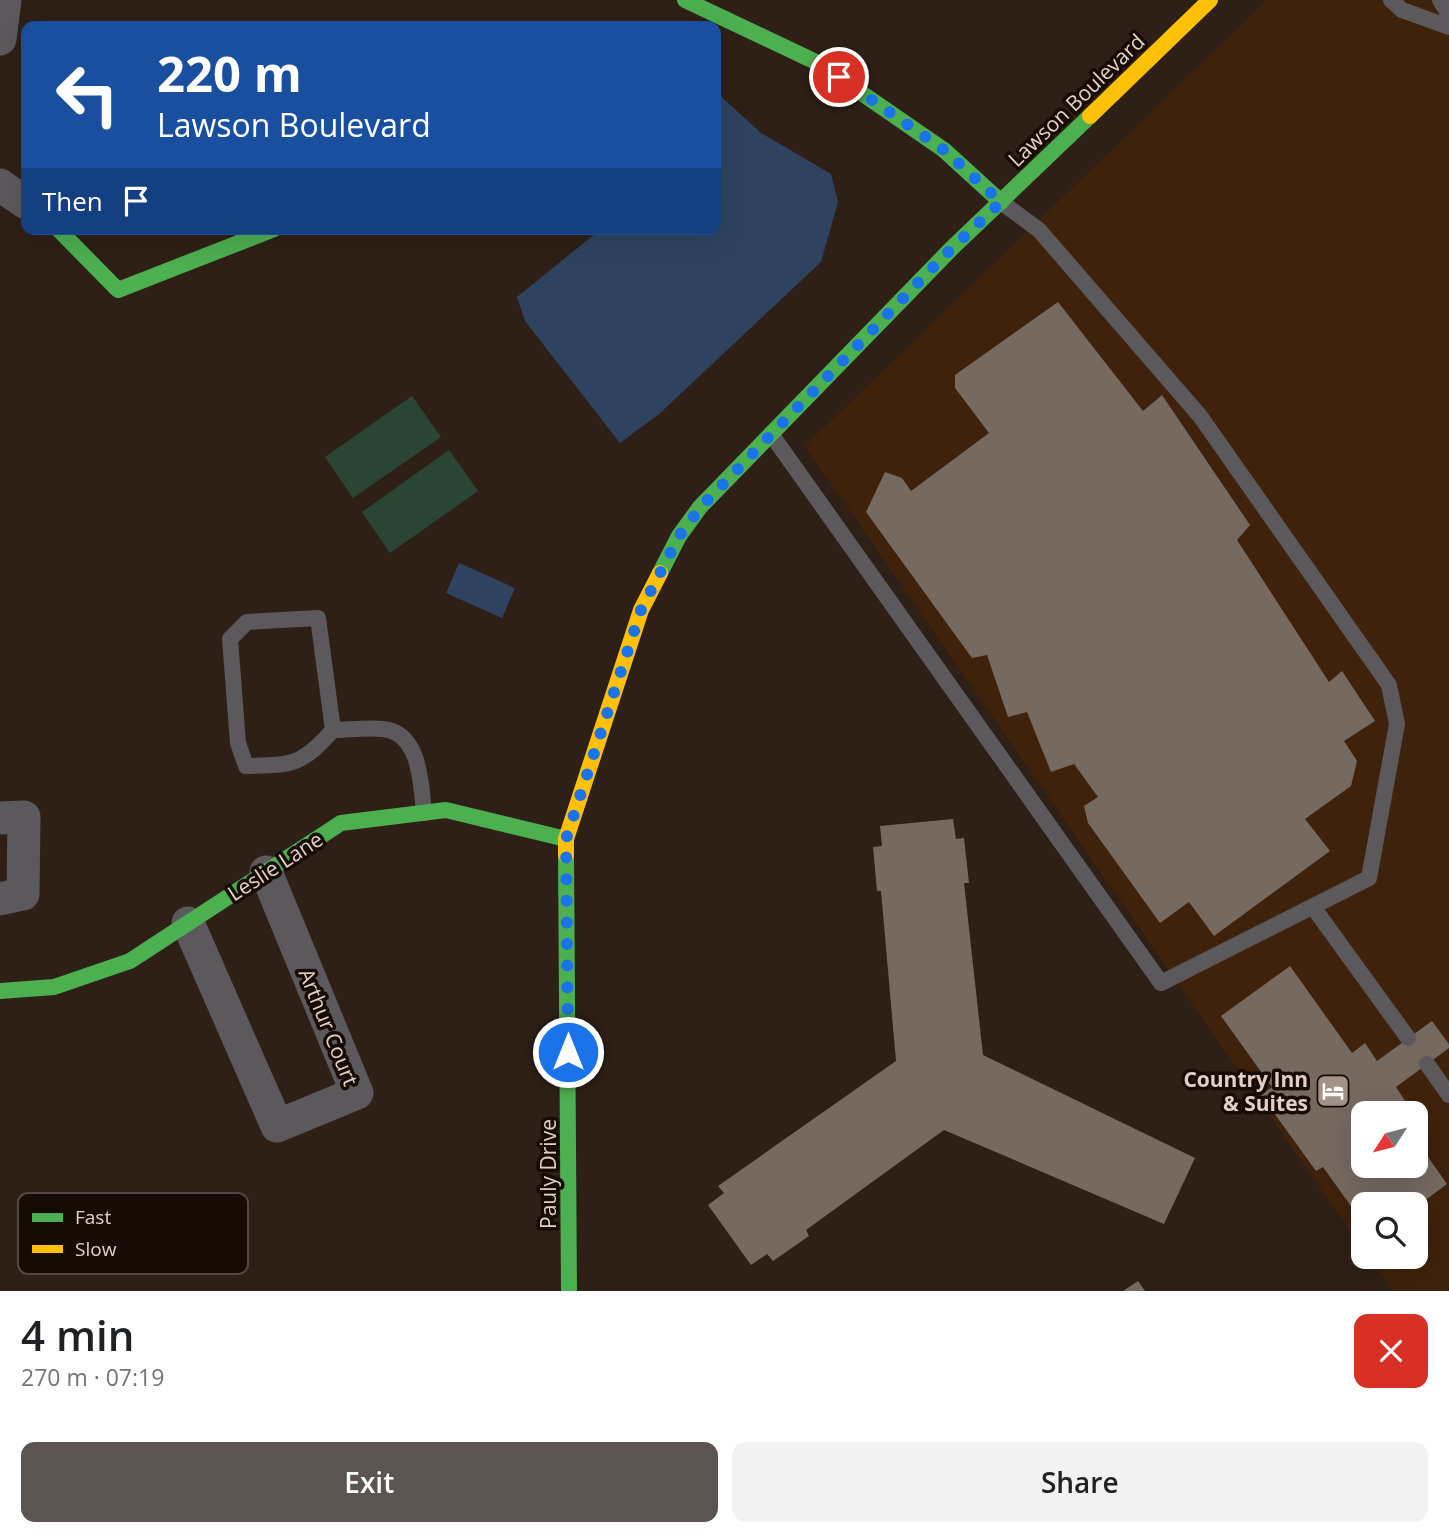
<!DOCTYPE html>
<meta charset="utf-8">
<style>
body{margin:0;font-family:"Open Sans",sans-serif;background:#f2f2f2;color:#202124;height:100vh;display:flex;flex-direction:column;font-size:26px;white-space:nowrap}
*{box-sizing:border-box;margin:0}
p{font-size:23px;color:#757577}
.icon{flex:none;width:38px;height:38px;fill:none;stroke:currentColor;stroke-width:2;stroke-linecap:round;stroke-linejoin:round}
.map{position:relative;height:1291px;overflow:hidden}
.sheet{display:flex;flex-direction:column;background:#fff;flex:1}
.sheet>*{flex:none}
.top-card{position:absolute;left:21px;top:21px;width:700px;height:214px;border-radius:14px;box-shadow:0 7px 28px #0002;background:#1a4fa0;color:#fff;overflow:hidden}
.needle{width:46px;rotate:234deg}
.controls{position:absolute;left:1351px;top:1101px;display:grid;gap:14px}
.controls a{display:grid;place-items:center;width:77px;height:77px;border-radius:14px;background:#fff;box-shadow:0 7px 28px #0002;font-size:35px}
.pin{position:absolute;display:grid;place-items:center;width:60px;height:60px;color:#fff;margin:-30px;border:4px solid #fff;border-radius:50%;box-shadow:0 2px 7px #0007}
.me{position:absolute;width:77px;margin:-38px;rotate:0deg;stroke-linejoin:round;filter:drop-shadow(0 0 5px #0008)}
.turn{display:flex;align-items:center;gap:24px;height:147px;padding:0 21px;font-size:32px}
.turn .icon{width:91px;height:91px;stroke-width:2.5}
.turn b{display:block;font-size:49px;line-height:60px}
.then{display:flex;align-items:center;height:66px;padding:0 21px;background:#0003;gap:14px;font-size:26px}
.round{display:grid;place-items:center;flex:none;width:74px;height:74px;border-radius:14px;background:#f2f2f2}
.overview{display:flex;align-items:center;justify-content:space-between;height:119px;padding:0 21px}
h1{font-size:42px;font-weight:600;line-height:52px}
.button{display:flex;gap:14px;margin-top:auto;padding:14px 21px}
.button a{flex:1;height:80px;border-radius:14px;background:#5b5451;color:#fff;font-size:28px;font-weight:600;line-height:80px;text-align:center}
.button a+a{background:#f2f2f2;color:#202124}
.map>svg:first-child{display:block}
.built{fill:#3f220c;fill-rule:evenodd}
.green{fill:#2b4535}
.water{fill:#2f4361}
.building{fill:#756960}
.lines{fill:none;stroke-linecap:round;stroke-linejoin:round}
.lane{stroke:#5c595d;stroke-width:16}
.street{stroke:#5c595d;stroke-width:33}
.fast{stroke:#4caf50;stroke-width:16}
.slow{stroke:#ffc107;stroke-width:16}
.route{stroke:#1a73e8;stroke-width:12;stroke-dasharray:0 21.6}
.labels{text-anchor:middle;dominant-baseline:central;stroke-width:7;stroke-linejoin:round;paint-order:stroke}
.street-label{font-size:21px;fill:#e2d0c5;stroke:#170c05}
.poi-label{font-size:21px;font-weight:bold;fill:#e2d0c5;stroke:#170c05;text-anchor:end}
.key{fill:#170c05;stroke:#54473f;stroke-width:2}
.key-label{font-size:19px;fill:#e2d0c5}
</style>
<div class="map">
<svg width="1449" height="1291" viewBox="0 0 1449 1291">
<rect width="100%" height="100%" fill="#2e2016"/>
<!-- built -->
<path class="built" d="M 1267,0 L 1449,0 L 1449,1291 L 1392,1291 L 1368,1257 L 1416,1256 L 1416,1204 L 1363,1204 L 1363,1250 L 805,446 ZM 1363,1113 L 1416,1113 L 1416,1166 L 1363,1166 Z"/>
<!-- green -->
<path class="green" d="M 412,396 L 441,437 L 353,498 L 325,457 Z
M 449,450 L 478,491 L 390,553 L 362,512 Z"/>
<!-- water -->
<path class="water" d="M 716,92 L 761,133 L 831,174 L 838,202 L 821,262 L 659,414 L 620,443 L 525,321 L 517,297 L 601,229 L 716,229 Z
M 459,563 L 515,588 L 502,618 L 446,593 Z"/>
<!-- building -->
<path class="building" d="M 1058,302 L 1143,411 L 1162,395 L 1250,525 L 1237,540 L 1329,682 L 1342,671 L 1375,721 L 1344,741 L 1357,761 L 1351,786 L 1305,819 L 1330,851 L 1214,936 L 1189,902 L 1160,923 L 1088,823 L 1084,806 L 1098,797 L 1074,764 L 1051,772 L 1027,712 L 1008,717 L 987,655 L 972,658 L 866,512 L 885,472 L 902,478 L 911,491 L 989,433 L 955,388 L 955,375 Z
M 953,819 L 956,839 L 964,838 L 969,883 L 964,883 L 983,1055 L 1195,1158 L 1164,1224 L 944,1130 L 806,1230 L 809,1236 L 773,1261 L 767,1254 L 751,1265 L 708,1205 L 724,1193 L 718,1186 L 896,1061 L 881,891 L 877,891 L 873,847 L 882,846 L 880,826 Z
M 1290,966 L 1352,1053 L 1365,1043 L 1377,1061 L 1432,1021 L 1449,1044 L 1449,1048 L 1396,1087 L 1407,1104 L 1395,1113 L 1363,1113 L 1363,1166 L 1416,1166 L 1416,1140 L 1447,1184 L 1416,1207 L 1416,1204 L 1363,1204 L 1363,1223 L 1323,1167 L 1316,1171 L 1261,1095 L 1272,1087 L 1221,1016 Z
M 1138,1281 L 1145,1291 L 1123,1291 Z"/>
<g class="lines">
<!-- lane -->
<path class="lane" d="M 1391,0 L 1402,10 L 1449,27
M 1440,0 L 1449,15
M 771,434 L 1161,983 L 1369,878 L 1397,724 L 1389,685 L 1200,416 L 1039,230 L 1001,202
M 333,730 L 318,618 L 247,622 L 230,639 L 238,743 L 246,766 C 292,765 301,766 333,730 C 349,730 367,727 383,729 C 421,733 421,785 424,813
M 1313,907 L 1408,1038
M 1427,1064 L 1449,1095"/>
<!-- street -->
<path class="street" d="M 0,39 L 5,0
M 0,185 L 26,203
M 0,818 L 24,817 L 23,894 L 0,899
M 188,923 L 277,1126 L 357,1093 L 266,872"/>
<!-- fast -->
<path class="fast" d="M 685,0 L 818,63 L 944,150 L 1001,202
M 58,229 L 118,290 L 274,229
M 660,573 L 679,536 L 700,507 L 952,248 L 1090,116
M 566,855 L 569,1291
M 0,991 L 54,987 L 130,961 L 341,823 L 446,810 L 566,839"/>
<!-- slow -->
<path class="slow" d="M 1090,116 L 1210,0
M 566,855 L 566,839 L 641,610 L 660,573"/>
</g>
<g class="lines">
<!-- route -->
<path class="route" d="M 568,1052 L 566,839 L 641,610 L 679,536 L 701,507 L 945,255 L 1001,202 L 944,150 L 839,77"/>
</g>
<!-- icons -->
<defs>
<symbol id="hotel-square" viewBox="-11 -11 22 22"><rect x="-9" y="-9" width="18" height="18" rx="4" fill="#a39288" stroke="#170c05"/><path d="M-6-4.5h1.5V1H6V5H4.5V3h-9V5H-6ZM-4 0a1.8 1.8 0 1 1 3.6 0ZM.5 0V-2.5h3Q6-2.5 6 0Z" fill="#fff"/></symbol>
</defs>
<g fill-rule="evenodd">
<use href="#hotel-square" x="1314" y="1072" width="38" height="38"/>
</g>
<g class="labels">
<!-- street labels -->
<g class="street-label">
<text transform="translate(1076 100) rotate(-44)">Lawson Boulevard</text>
<text transform="translate(275 866) rotate(-33)">Leslie Lane</text>
<text transform="translate(329 1027) rotate(68)">Arthur Court</text>
<text transform="translate(548 1174) rotate(-90)">Pauly Drive</text>
</g>
<!-- poi labels -->
<g class="poi-label">
<text x="1308" y="1079">Country Inn<tspan x="1308" dy="24">&amp; Suites</tspan></text>
</g>
</g>
<!-- legend -->
<rect x="18" y="1193" width="230" height="81" rx="10" class="key"/>
<rect x="32" y="1213" width="31" height="9" fill="#4caf50"/>
<rect x="32" y="1245" width="31" height="8" fill="#ffc107"/>
<g class="key-label">
<text x="75" y="1224">Fast</text>
<text x="75" y="1256">Slow</text>
</g>
</svg>
<div class="controls">
<a><svg class="needle" viewBox="-14 -14 28 28"><path d="M0-13l5 13h-10z" fill="#e53935"/><path d="M0 13l5-13h-10z" fill="#757577"/></svg></a>
<a><svg class="icon" aria-label="search" viewBox="0 0 24 24"><circle cx="10" cy="10" r="6"/><path d="M15 15l6 6"/></svg></a>
</div>
<div class="pin" style="left:839px;top:77px;background:#d93025"><svg class="icon" aria-label="arrive" viewBox="0 0 24 24"><path d="M6 21V4h12l-3 4 3 4H6"/></svg></div>
<svg class="me" style="left:568px;top:1052px" viewBox="-20 -20 40 40"><circle r="17" fill="#1a73e8" stroke="#fff" stroke-width="3"/><path d="M0-11L8 9 0 5-8 9z" fill="#fff"/></svg>
<div class="top-card">
<div class="turn"><svg class="icon" aria-label="left" viewBox="0 0 24 24"><path d="M17 20v-9H6M10 6l-5 5 5 5"/></svg><div><b>220 m</b>Lawson Boulevard</div></div>
<div class="then">Then<svg class="icon" aria-label="arrive" viewBox="0 0 24 24"><path d="M6 21V4h12l-3 4 3 4H6"/></svg></div>
</div>
</div>
<section class="sheet">
<div class="overview"><div><h1>4 min</h1><p>270 m · 07:19</p></div><a class="round" style="background:#d93025;color:#fff"><svg class="icon" aria-label="close" viewBox="0 0 24 24"><path d="M6 6l12 12M18 6L6 18"/></svg></a></div>
<div class="button"><a>Exit</a><a>Share</a></div>
</section>
